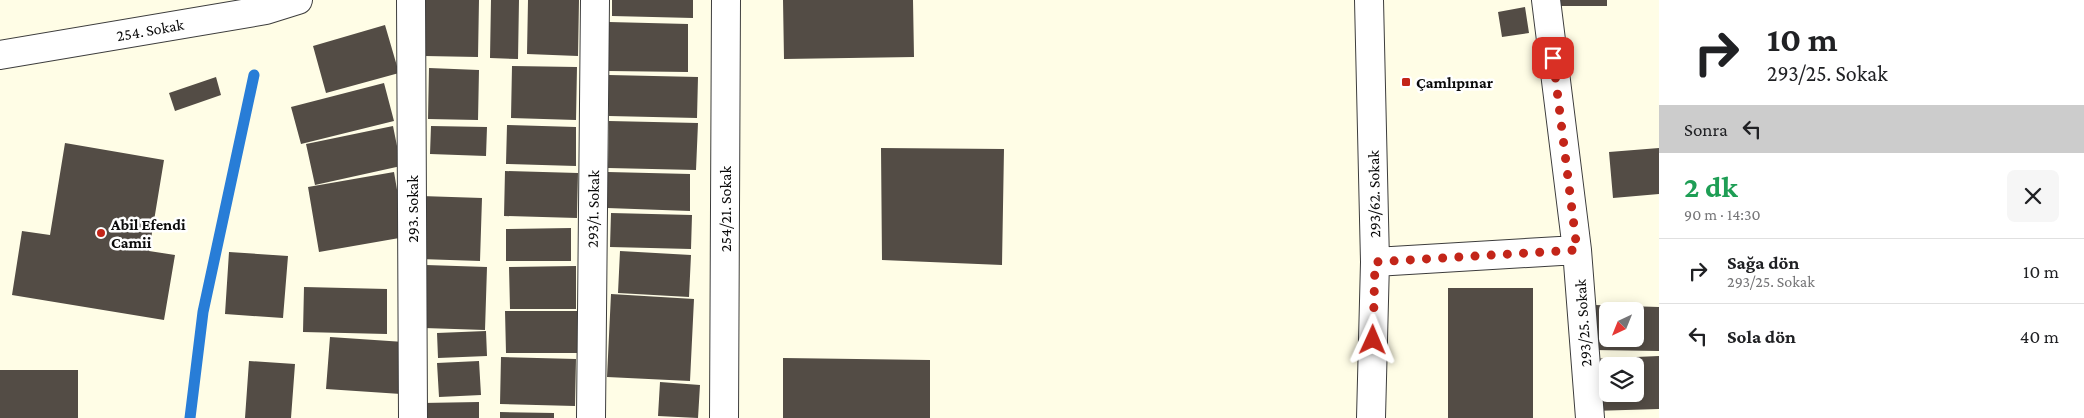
<!DOCTYPE html>
<html lang="tr">
<meta charset="utf-8">
<style>
body{margin:0;font-family:"Crimson Pro",serif;background:#f6f6f6;color:#202124;height:100vh;display:flex;flex-direction:column;font-size:19px;white-space:nowrap}
*{box-sizing:border-box;margin:0}
p{font-size:16px;color:#757577}
.icon{flex:none;width:28px;height:28px;fill:none;stroke:currentColor;stroke-width:2;stroke-linecap:round;stroke-linejoin:round}
.map{position:relative;flex:1;overflow:hidden}
.drawer{display:flex;flex-direction:column;background:#fff;width:425px}
.drawer>*{flex:none}
.hud{background:#fff;color:#202124;overflow:hidden}
.needle{width:32px;rotate:223deg}
.fabs{position:absolute;left:1599px;top:302px;display:grid;gap:10px}
.fabs a{display:grid;place-items:center;width:45px;height:45px;border-radius:8px;background:#fff;box-shadow:0 2px 12px #0003;font-size:25px}
.pin{position:absolute;display:grid;place-items:center;width:42px;height:42px;color:#fff;margin:-21px;border-radius:10px;box-shadow:0 2px 8px #0006}
.me{position:absolute;width:55px;margin:-28px;rotate:1deg;stroke-linejoin:round;filter:drop-shadow(0 0 4px #0008)}
.turn{display:flex;align-items:center;gap:18px;height:105px;padding:0 25px;font-size:22px}
.turn .icon{width:65px;height:65px;stroke-width:2.5}
.turn b{display:block;font-size:35px;line-height:42px}
.then{display:flex;align-items:center;height:48px;padding:0 25px;background:#0003;gap:10px;font-size:19px}
.round{display:grid;place-items:center;flex:none;width:52px;height:52px;border-radius:8px;background:#f6f6f6}
.overview{display:flex;align-items:center;justify-content:space-between;height:85px;padding:0 25px}
h1{font-size:30px;font-weight:700;line-height:38px;color:#1e9e55}
ul{padding:0;list-style:none}
li{display:flex;align-items:center;gap:15px;height:65px;padding:0 25px;border-top:1px solid #e0e0e0}
li div{flex:1}
li b{display:block;font-size:19px}
li em{font-style:normal}
main{display:flex;flex:1;min-height:0}
.map>svg:first-child{display:block}
.lines{fill:none;stroke-linecap:round;stroke-linejoin:round}
.stream{stroke:#287dd7;stroke-width:11}
.building{fill:#534c45;fill-rule:evenodd}
.minor-casing{stroke:#3d3d3d;stroke-width:30}
.tertiary-casing{stroke:#3d3d3d;stroke-width:30}
.minor{stroke:#fff;stroke-width:28}
.tertiary{stroke:#fff;stroke-width:28}
.route{stroke:#c32519;stroke-width:9;stroke-dasharray:0 16.2}
.poi-dot{fill:#c32519;stroke:#fff;stroke-width:2}
.labels{text-anchor:middle;dominant-baseline:central;stroke-width:5;stroke-linejoin:round;paint-order:stroke}
.street-label{font-size:16px;fill:#0a0a0a;stroke:#fff}
.poi-label{font-size:16px;font-weight:bold;fill:#0a0a0a;stroke:#fff;text-anchor:start}
</style>
<main>
<div class="map">
<svg width="1659" height="418" viewBox="0 0 1659 418">
<rect width="100%" height="100%" fill="#fffde6"/>
<g class="lines">
<!-- stream -->
<path class="stream" d="M 190,418 L 203,312 L 254,75"/>
</g>
<!-- building -->
<path class="building" d="M 426,0 L 479,0 L 478,57 L 425,56 Z
M 491,0 L 519,0 L 518,59 L 490,58 Z
M 528,0 L 579,0 L 578,56 L 527,54 Z
M 612,0 L 693,0 L 693,18 L 612,16 Z
M 783,0 L 913,0 L 914,57 L 784,59 Z
M 1555,0 L 1607,0 L 1607,6 L 1556,6 Z
M 1525,7 L 1529,33 L 1502,37 L 1498,12 Z
M 609,22 L 688,24 L 688,72 L 609,71 Z
M 385,25 L 399,73 L 326,93 L 313,46 Z
M 512,66 L 577,67 L 576,120 L 511,118 Z
M 429,68 L 479,70 L 478,120 L 428,119 Z
M 609,75 L 698,77 L 697,118 L 609,116 Z
M 216,77 L 221,95 L 175,111 L 169,93 Z
M 384,83 L 394,121 L 301,144 L 291,107 Z
M 609,121 L 698,123 L 696,170 L 608,168 Z
M 507,125 L 576,127 L 576,166 L 506,164 Z
M 393,126 L 401,166 L 315,185 L 306,144 Z
M 431,126 L 487,127 L 486,156 L 430,154 Z
M 65,143 L 164,160 L 149,251 L 175,255 L 164,320 L 12,295 L 22,231 L 50,235 Z
M 881,148 L 1004,149 L 1002,265 L 882,260 Z
M 1659,148 L 1659,194 L 1613,198 L 1609,152 Z
M 505,171 L 578,173 L 577,218 L 504,216 Z
M 394,172 L 405,237 L 319,252 L 308,187 Z
M 608,172 L 690,174 L 690,211 L 607,208 Z
M 421,196 L 482,198 L 480,261 L 420,259 Z
M 611,213 L 692,215 L 691,249 L 610,247 Z
M 571,228 L 571,261 L 506,261 L 506,229 Z
M 620,251 L 691,255 L 689,297 L 618,293 Z
M 229,252 L 288,256 L 283,318 L 225,314 Z
M 426,265 L 487,267 L 485,330 L 424,328 Z
M 576,266 L 576,309 L 510,309 L 509,267 Z
M 304,287 L 387,289 L 387,334 L 303,332 Z
M 1448,288 L 1533,288 L 1533,418 L 1448,418 Z
M 611,294 L 694,299 L 690,381 L 607,377 Z
M 1595,305 L 1659,307 L 1659,351 L 1594,350 ZM 1608,311 L 1635,311 L 1635,339 L 1608,339 Z
M 505,311 L 582,311 L 582,353 L 506,353 Z
M 486,331 L 487,356 L 438,358 L 437,333 Z
M 330,337 L 404,342 L 401,394 L 326,389 Z
M 1659,356 L 1659,409 L 1592,411 L 1590,359 ZM 1608,366 L 1635,366 L 1635,394 L 1608,394 Z
M 501,357 L 576,359 L 575,406 L 500,404 Z
M 783,358 L 930,360 L 930,418 L 783,418 Z
M 249,361 L 295,364 L 291,418 L 245,418 Z
M 479,361 L 481,395 L 439,397 L 437,363 Z
M 0,370 L 78,370 L 78,418 L 0,418 Z
M 660,382 L 700,385 L 698,418 L 658,416 Z
M 479,402 L 479,418 L 423,418 L 422,403 Z
M 500,412 L 554,413 L 554,418 L 500,418 Z"/>
<g class="lines">
<defs>
<path id="minor" d="M 411,0 L 413,418
M 1369,0 L 1375,262 L 1371,418
M 1546,0 L 1577,250
M 1375,262 L 1577,250 L 1590,418
M 591,418 L 595,0
M 724,418 L 726,0"/>
<path id="tertiary" d="M 0,55 L 266,10 L 298,0"/>
</defs>
<!-- minor casing -->
<use href="#minor" class="minor-casing"/>
<!-- tertiary casing -->
<use href="#tertiary" class="tertiary-casing"/>
<!-- minor -->
<use href="#minor" class="minor"/>
<!-- tertiary -->
<use href="#tertiary" class="tertiary"/>
</g>
<g class="lines">
<!-- route -->
<path class="route" d="M 1373,340 L 1375,262 L 1577,250 L 1553,58"/>
</g>
<!-- markers -->
<g class="poi-dot">
<rect x="1401" y="77" width="10" height="10" rx="2.5"/>
<circle cx="101" cy="233" r="5"/>
</g>
<g class="labels">
<!-- street labels -->
<g class="street-label">
<text transform="translate(150 30) rotate(-10)">254. Sokak</text>
<text transform="translate(1374 194) rotate(-91)">293/62. Sokak</text>
<text transform="translate(412 209) rotate(-90)">293. Sokak</text>
<text transform="translate(593 209) rotate(-89)">293/1. Sokak</text>
<text transform="translate(725 209) rotate(-90)">254/21. Sokak</text>
<text transform="translate(1583 323) rotate(-94)">293/25. Sokak</text>
</g>
<!-- poi labels -->
<g class="poi-label">
<text x="1416" y="82">Çamlıpınar</text>
<text x="111" y="224">Abil Efendi<tspan x="111" dy="18">Camii</tspan></text>
</g>
</g>
</svg>
<div class="fabs">
<a><svg class="needle" viewBox="-14 -14 28 28"><path d="M0-13l5 13h-10z" fill="#e53935"/><path d="M0 13l5-13h-10z" fill="#757577"/></svg></a>
<a><svg class="icon" aria-label="layers" viewBox="0 0 24 24"><path d="M12 4l9 5-9 5-9-5zM3 14l9 5 9-5"/></svg></a>
</div>
<div class="pin" style="left:1553px;top:58px;background:#d93025"><svg class="icon" aria-label="arrive" viewBox="0 0 24 24"><path d="M6 21V4h12l-3 4 3 4H6"/></svg></div>
<svg class="me" style="left:1373px;top:340px" viewBox="-20 -20 40 40"><path d="M0-17L14 15 0 8-14 15z" fill="#c32519" stroke="#fff" stroke-width="4"/></svg>
</div>
<section class="drawer">
<div class="hud">
<div class="turn"><svg class="icon" aria-label="right" viewBox="0 0 24 24"><path d="M7 20v-9h11M14 6l5 5-5 5"/></svg><div><b>10 m</b>293/25. Sokak</div></div>
<div class="then">Sonra<svg class="icon" aria-label="left" viewBox="0 0 24 24"><path d="M17 20v-9H6M10 6l-5 5 5 5"/></svg></div>
</div>
<div class="overview"><div><h1>2 dk</h1><p>90 m · 14:30</p></div><a class="round"><svg class="icon" aria-label="close" viewBox="0 0 24 24"><path d="M6 6l12 12M18 6L6 18"/></svg></a></div>
<ul>
<li><svg class="icon" aria-label="right" viewBox="0 0 24 24"><path d="M7 20v-9h11M14 6l5 5-5 5"/></svg><div><b>Sağa dön</b><p>293/25. Sokak</p></div><em>10 m</em></li>
<li><svg class="icon" aria-label="left" viewBox="0 0 24 24"><path d="M17 20v-9H6M10 6l-5 5 5 5"/></svg><div><b>Sola dön</b></div><em>40 m</em></li>
</ul>
</section>
</main>
